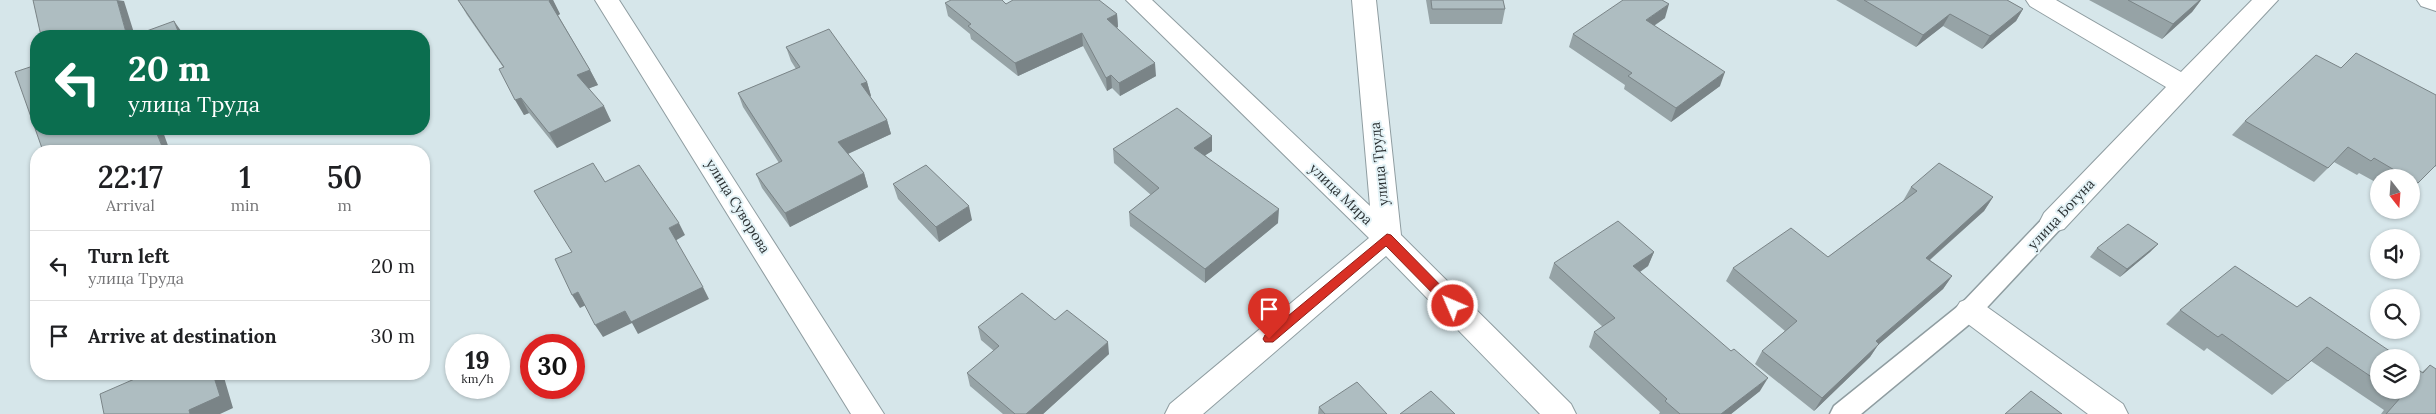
<!DOCTYPE html>
<meta charset="utf-8">
<style>
body{margin:0;font-family:Lora,serif;background:#f2f2f2;color:#202124;height:100vh;display:flex;flex-direction:column;font-size:19px;white-space:nowrap}
*{box-sizing:border-box;margin:0}
p{font-size:16px;color:#757577}
.icon{flex:none;width:28px;height:28px;fill:none;stroke:currentColor;stroke-width:2;stroke-linecap:round;stroke-linejoin:round}
.map{position:relative;flex:1;overflow:hidden}
.drawer{position:absolute;left:30px;top:145px;width:400px;height:235px;display:flex;flex-direction:column;background:#fff;border-radius:20px;box-shadow:0 1px 4px #0004}
.drawer>*{flex:none}
.hud{position:absolute;left:30px;top:30px;width:400px;height:105px;border-radius:20px;box-shadow:0 1px 4px #0004;background:#0b6e4f;color:#fff;overflow:hidden}
.needle{width:32px;rotate:163deg}
.controls{position:absolute;left:2370px;top:169px;display:grid;gap:10px}
.controls a{display:grid;place-items:center;width:50px;height:50px;border-radius:50%;background:#fff;box-shadow:0 1px 4px #0004;font-size:25px}
.speed{position:absolute;left:445px;top:334px;display:flex;gap:10px;font-size:25px;font-weight:700;text-align:center}
.speed>*{display:grid;place-content:center;width:65px;height:65px;border-radius:50%;background:#fff;box-shadow:0 1px 4px #0004;line-height:1}
.speed small{font-size:12px;font-weight:400}
.speed .limit{border:8px solid #d22;background:#fff;color:#111}
.pin{position:absolute;display:grid;place-items:center;width:42px;height:42px;color:#fff;margin:-51px -21px;border-radius:50% 50% 50% 0;rotate:-45deg;box-shadow:0 0 5px #0007}
.pin .icon{rotate:45deg}
.me{position:absolute;width:55px;margin:-28px;rotate:315deg;stroke-linejoin:round;filter:drop-shadow(0 0 4px #0008)}
.turn{display:flex;align-items:center;gap:18px;height:105px;padding:0 15px;font-size:22px}
.turn .icon{width:65px;height:65px;stroke-width:2.5}
.turn b{display:block;font-size:35px;line-height:42px}
.eta{display:flex;justify-content:space-evenly;align-items:center;height:85px;text-align:center}
.eta b{font-size:30px;font-weight:600;line-height:35px}
ul{padding:0;list-style:none}
li{display:flex;align-items:center;gap:15px;height:70px;padding:0 15px;border-top:1px solid #e0e0e0}
li div{flex:1}
li b{display:block;font-size:19px}
li em{font-style:normal}
.map>svg:first-child{display:block}
.lines{fill:none;stroke-linecap:round;stroke-linejoin:round}
.lane-casing{stroke:#8f9da1;stroke-width:3}
.street-casing{stroke:#8f9da1;stroke-width:2}
.lane{fill:#fff;fill-rule:evenodd}
.street{fill:#fff;fill-rule:evenodd}
.wall{fill:#96a3a6}
.shaded-wall{fill:#7a8487}
.building{fill:#aebdc1;stroke:#7a8487}
.route{fill:#d93025;stroke:#8d1f18}
.labels{text-anchor:middle;dominant-baseline:central;stroke-width:4;stroke-linejoin:round;paint-order:stroke}
.street-label{font-size:14px;fill:#2c3234;stroke:#e4f3f7}
</style>
<div class="map">
<svg width="2436" height="414" viewBox="0 0 2436 414">
<rect width="100%" height="100%" fill="#d6e6ea"/>
<g class="lines">
<defs>
<path id="lane" d="M 2054,212 L 2062,215 L 2065,221 L 2062,227 L 1978,317 L 1861,414 L 1830,414 L 1834,406 L 1962,303 L 2046,215 Z"/>
<path id="street" d="M 595,0 L 619,0 L 884,414 L 851,414 Z
M 1126,0 L 1152,0 L 1370,206 L 1352,0 L 1376,0 L 1401,235 L 1571,404 L 1576,414 L 1540,414 L 1386,256 L 1203,414 L 1165,414 L 1170,404 L 1369,238 Z
M 2026,0 L 2056,0 L 2181,72 L 2252,0 L 2278,0 L 2064,229 L 2054,232 L 2044,229 L 2040,221 L 2044,213 L 2166,87 L 2030,6 Z
M 2417,0 L 2436,0 L 2436,11 L 2421,6 Z
M 1970,298 L 1980,302 L 2123,404 L 2128,414 L 2088,414 L 1960,318 L 1955,310 L 1960,302 Z"/>
</defs>
<!-- lane casing -->
<use href="#lane" class="lane-casing"/>
<!-- street casing -->
<use href="#street" class="street-casing"/>
<!-- lane -->
<use href="#lane" class="lane"/>
<!-- street -->
<use href="#street" class="street"/>
</g>
<!-- wall -->
<path class="wall" d="M 458,0 L 553,0 L 560,14 L 558,15 L 590,70 L 598,85 L 589,88 L 611,121 L 557,148 L 529,113 L 524,115 L 503,67 L 467,15 Z
M 1426,0 L 1503,0 L 1505,9 L 1502,24 L 1430,24 Z
M 1836,0 L 2007,0 L 2023,9 L 2016,21 L 1982,49 L 1943,26 L 1916,47 Z
M 2089,0 L 2201,0 L 2192,12 L 2162,39 Z
M 945,3 L 1006,4 L 1117,14 L 1118,27 L 1116,28 L 1156,76 L 1120,96 L 1112,88 L 1107,91 L 1083,46 L 1018,76 L 971,39 L 970,34 L 948,16 Z
M 1665,18 L 1654,26 L 1720,86 L 1671,122 L 1624,89 L 1625,85 L 1569,47 L 1573,34 Z
M 786,47 L 867,82 L 871,96 L 870,97 L 887,120 L 891,134 L 848,154 L 864,173 L 868,187 L 790,227 L 762,188 L 756,174 L 779,163 L 743,107 L 738,93 L 796,69 L 791,61 Z
M 2436,95 L 2436,167 L 2435,166 L 2411,190 L 2411,178 L 2379,178 L 2379,184 L 2359,173 L 2357,175 L 2334,162 L 2314,182 L 2232,135 L 2245,121 Z
M 1212,136 L 1212,151 L 1205,155 L 1278,223 L 1205,283 L 1130,226 L 1129,212 L 1151,195 L 1114,163 L 1113,149 Z
M 893,184 L 972,220 L 939,242 L 898,199 Z
M 1911,187 L 1993,197 L 1984,211 L 1930,260 L 1952,276 L 1943,289 L 1878,345 L 1870,357 L 1814,411 L 1755,364 L 1762,351 L 1785,331 L 1726,281 L 1733,268 L 1828,257 L 1903,201 Z
M 2158,244 L 2150,252 L 2120,277 L 2090,257 L 2097,248 Z
M 1654,252 L 1648,266 L 1640,272 L 1760,391 L 1731,414 L 1659,414 L 1660,412 L 1589,347 L 1594,332 L 1603,327 L 1549,278 L 1554,263 Z
M 2297,307 L 2379,358 L 2379,390 L 2411,390 L 2422,372 L 2430,365 L 2436,414 L 2381,414 L 2384,410 L 2311,361 L 2272,395 L 2207,348 L 2204,351 L 2166,324 L 2180,310 Z
M 1055,320 L 1109,354 L 1043,414 L 1003,414 L 970,386 L 967,373 L 994,351 L 981,340 L 978,327 Z
M 1319,407 L 1387,414 L 1318,414 Z"/>
<!-- shaded-wall -->
<path class="shaded-wall" d="M 117,0 L 124,1 L 135,36 L 127,36 Z
M 550,0 L 553,0 L 560,14 L 557,16 L 549,1 Z
M 2200,0 L 2201,0 L 2192,12 L 2162,39 L 2173,24 Z
M 1669,4 L 1665,18 L 1641,34 L 1646,20 Z
M 2023,9 L 2016,21 L 1982,49 L 1990,36 Z
M 1117,14 L 1118,27 L 1108,33 L 1107,19 Z
M 1950,14 L 1943,26 L 1916,47 L 1923,35 Z
M 174,21 L 184,35 L 185,36 L 180,36 Z
M 1082,33 L 1083,46 L 1018,76 L 1015,63 Z
M 1155,63 L 1156,76 L 1120,96 L 1119,83 Z
M 590,70 L 598,85 L 585,90 L 577,75 Z
M 1725,72 L 1720,86 L 1671,122 L 1676,108 Z
M 1111,75 L 1112,88 L 1107,91 L 1106,78 Z
M 867,82 L 871,96 L 865,99 L 861,84 Z
M 521,98 L 529,113 L 524,115 L 515,100 Z
M 604,106 L 611,121 L 557,148 L 549,133 Z
M 887,120 L 891,134 L 843,156 L 838,142 Z
M 155,129 L 162,129 L 170,151 L 164,151 Z
M 1212,136 L 1212,151 L 1195,162 L 1194,148 Z
M 864,173 L 868,187 L 790,227 L 785,213 Z
M 1993,197 L 1984,211 L 1917,271 L 1926,258 Z
M 969,206 L 972,220 L 939,242 L 936,227 Z
M 1279,209 L 1278,223 L 1205,283 L 1205,269 Z
M 679,223 L 685,235 L 675,241 L 669,228 Z
M 2158,244 L 2150,252 L 2120,277 L 2127,269 Z
M 1654,252 L 1648,266 L 1627,281 L 1633,266 Z
M 1952,276 L 1943,289 L 1878,345 L 1870,357 L 1814,411 L 1822,398 L 1876,341 Z
M 703,287 L 709,299 L 638,334 L 632,323 L 603,337 L 595,325 L 625,311 Z
M 578,292 L 586,305 L 580,308 L 572,295 Z
M 1108,342 L 1109,354 L 1043,414 L 1026,414 Z
M 213,374 L 223,374 L 233,408 L 220,414 L 190,414 L 189,410 Z
M 1768,378 L 1760,391 L 1731,414 L 1721,414 Z"/>
<!-- building -->
<path class="building" d="M 33,0 L 117,0 L 127,36 L 41,36 Z
M 458,0 L 550,0 L 549,1 L 590,70 L 577,75 L 604,106 L 549,133 L 521,98 L 515,100 L 499,69 L 504,67 Z
M 951,0 L 1002,0 L 1006,4 L 1013,0 L 1099,0 L 1117,14 L 1107,19 L 1155,63 L 1119,83 L 1111,75 L 1106,78 L 1082,33 L 1015,63 L 968,26 L 971,24 L 945,3 Z
M 1431,0 L 1503,0 L 1505,9 L 1432,9 Z
M 1623,0 L 1662,0 L 1669,4 L 1646,20 L 1725,72 L 1676,108 L 1628,76 L 1632,73 L 1573,34 Z
M 1864,0 L 2007,0 L 2023,9 L 1990,36 L 1950,14 L 1923,35 Z
M 2128,0 L 2200,0 L 2173,24 Z
M 174,21 L 180,36 L 133,36 Z
M 829,29 L 867,82 L 861,84 L 887,120 L 838,142 L 864,173 L 785,213 L 756,174 L 782,161 L 738,93 L 800,67 L 786,47 Z
M 2356,53 L 2436,95 L 2436,165 L 2418,183 L 2411,179 L 2411,178 L 2408,178 L 2374,158 L 2371,161 L 2348,147 L 2328,168 L 2245,121 L 2316,55 L 2341,68 Z
M 36,65 L 36,129 L 155,129 L 164,151 L 43,151 L 15,72 Z
M 1177,108 L 1212,136 L 1194,148 L 1279,209 L 1205,269 L 1129,212 L 1159,188 L 1113,149 Z
M 593,163 L 605,182 L 639,165 L 679,223 L 669,228 L 703,287 L 631,322 L 625,311 L 595,325 L 578,292 L 572,295 L 555,259 L 572,252 L 534,191 Z
M 1939,163 L 1993,197 L 1926,258 L 1952,276 L 1876,341 L 1879,344 L 1822,398 L 1762,351 L 1797,321 L 1733,268 L 1791,228 L 1828,257 L 1917,191 L 1911,187 Z
M 926,165 L 969,206 L 936,227 L 893,184 Z
M 1618,221 L 1654,252 L 1633,266 L 1731,351 L 1734,349 L 1768,378 L 1721,414 L 1680,414 L 1665,401 L 1667,399 L 1594,332 L 1615,318 L 1554,263 Z
M 2128,224 L 2158,244 L 2127,269 L 2097,248 Z
M 2235,266 L 2297,307 L 2310,297 L 2400,358 L 2379,358 L 2379,382 L 2327,347 L 2288,381 L 2222,334 L 2218,337 L 2180,310 Z
M 1022,293 L 1055,320 L 1067,310 L 1108,342 L 1026,414 L 1015,414 L 967,373 L 999,346 L 978,327 Z
M 2411,365 L 2423,373 L 2430,365 L 2436,369 L 2436,414 L 2386,414 L 2401,397 L 2391,390 L 2411,390 Z
M 146,374 L 213,374 L 220,396 L 189,410 L 190,414 L 104,414 L 100,394 Z
M 1357,382 L 1387,414 L 1325,414 L 1319,407 Z
M 1431,391 L 1455,414 L 1400,414 Z
M 2031,391 L 2062,414 L 2005,414 Z"/>
<!-- route -->
<path class="route" d="M 1387,234 L 1391,235 L 1458,303 L 1459,306 L 1458,310 L 1449,310 L 1386,246 L 1273,342 L 1265,342 L 1263,339 L 1265,335 Z"/>
<g class="labels">
<!-- street labels -->
<g class="street-label">
<text transform="translate(1379 164) rotate(-96)">улица Труда</text>
<text transform="translate(1341 194) rotate(44)">улица Мира</text>
<text transform="translate(738 206) rotate(58)">улица Суворова</text>
<text transform="translate(2061 214) rotate(-47)">улица Богуна</text>
</g>
</g>
</svg>
<div class="controls">
<a><svg class="needle" viewBox="-14 -14 28 28"><path d="M0-13l5 13h-10z" fill="#e53935"/><path d="M0 13l5-13h-10z" fill="#757577"/></svg></a>
<a><svg class="icon" aria-label="sound" viewBox="0 0 24 24"><path d="M4 9h4l5-4v14l-5-4H4zM17 9q2 3 0 6"/></svg></a>
<a><svg class="icon" aria-label="search" viewBox="0 0 24 24"><circle cx="10" cy="10" r="6"/><path d="M15 15l6 6"/></svg></a>
<a><svg class="icon" aria-label="layers" viewBox="0 0 24 24"><path d="M12 4l9 5-9 5-9-5zM3 14l9 5 9-5"/></svg></a>
</div>
<div class="speed"><div>19<small>km/h</small></div><div class="limit">30</div></div>
<div class="pin" style="left:1269px;top:339px;background:#d93025"><svg class="icon" aria-label="arrive" viewBox="0 0 24 24"><path d="M6 21V4h12l-3 4 3 4H6"/></svg></div>
<svg class="me" style="left:1453px;top:306px" viewBox="-20 -20 40 40"><circle r="17" fill="#d93025" stroke="#fff" stroke-width="3"/><path d="M0-11L8 9 0 5-8 9z" fill="#fff"/></svg>
<div class="hud">
<div class="turn"><svg class="icon" aria-label="left" viewBox="0 0 24 24"><path d="M17 20v-9H6M10 6l-5 5 5 5"/></svg><div><b>20 m</b>улица Труда</div></div>
</div>
<section class="drawer">
<div class="eta">
<div><b>22:17</b><p>Arrival</p></div>
<div><b>1</b><p>min</p></div>
<div><b>50</b><p>m</p></div>
</div>
<ul>
<li><svg class="icon" aria-label="left" viewBox="0 0 24 24"><path d="M17 20v-9H6M10 6l-5 5 5 5"/></svg><div><b>Turn left</b><p>улица Труда</p></div><em>20 m</em></li>
<li><svg class="icon" aria-label="arrive" viewBox="0 0 24 24"><path d="M6 21V4h12l-3 4 3 4H6"/></svg><div><b>Arrive at destination</b></div><em>30 m</em></li>
</ul>
</section>
</div>
